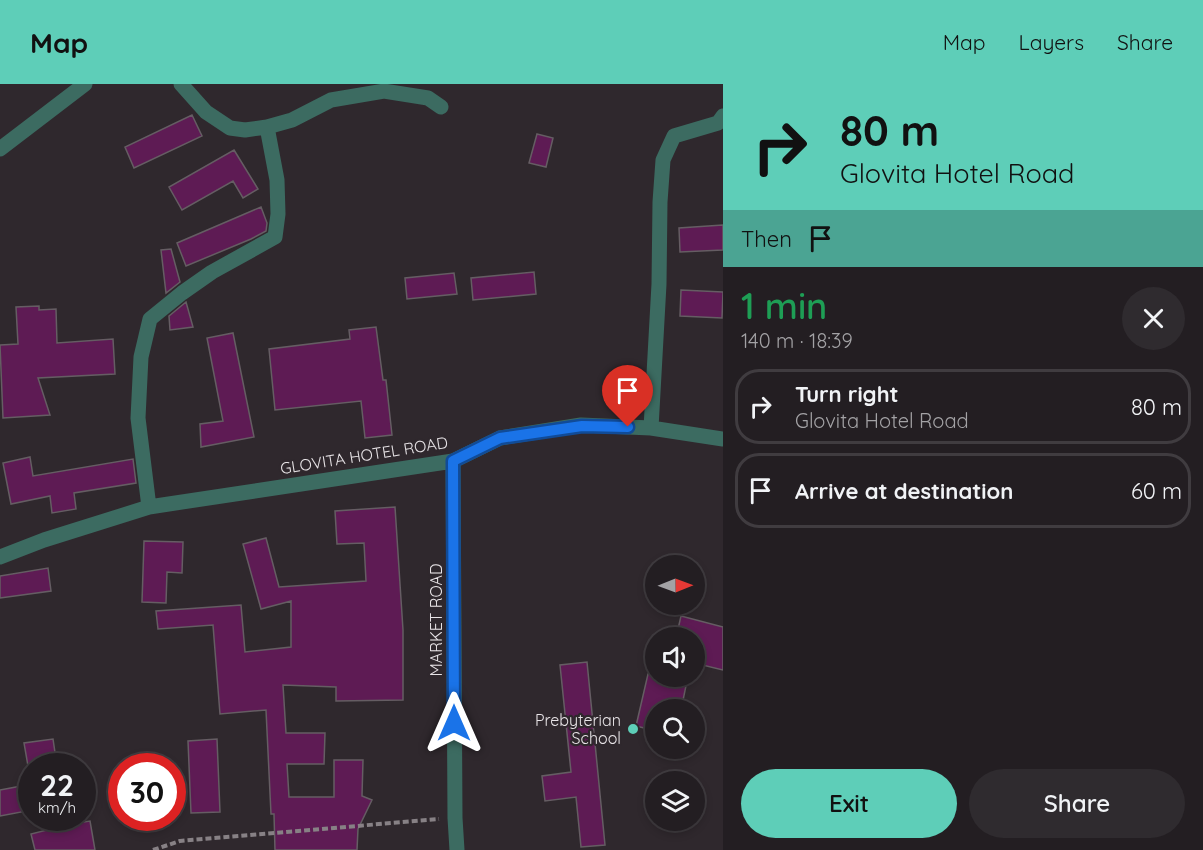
<!DOCTYPE html>
<meta charset="utf-8">
<style>
body{margin:0;font-family:Quicksand,sans-serif;background:#2f2b2f;color:#f1f3f6;height:100vh;display:flex;flex-direction:column;font-size:22px;white-space:nowrap}
*{box-sizing:border-box;margin:0}
p{font-size:20px;color:#a3a2a5}
.icon{flex:none;width:33px;height:33px;fill:none;stroke:currentColor;stroke-width:2;stroke-linecap:round;stroke-linejoin:round}
.map{position:relative;flex:1;overflow:hidden}
.drawer{display:flex;flex-direction:column;background:#231e22;width:480px}
.drawer>*{flex:none}
.banner{background:#5eceb8;color:#111;overflow:hidden}
.needle{width:39px;rotate:89deg}
.tools{position:absolute;left:645px;top:471px;display:grid;gap:12px}
.tools a{display:grid;place-items:center;width:60px;height:60px;border-radius:50%;background:#231e22;box-shadow:0 3px 9px #0003,0 0 0 2px #403c40;font-size:30px}
.speed{position:absolute;left:18px;top:669px;display:flex;gap:12px;font-size:30px;font-weight:700;text-align:center}
.speed>*{display:grid;place-content:center;width:78px;height:78px;border-radius:50%;background:#231e22;box-shadow:0 3px 9px #0003,0 0 0 2px #403c40;line-height:1}
.speed small{font-size:15px;font-weight:400}
.speed .limit{border:9px solid #d22;background:#fff;color:#111}
.pin{position:absolute;display:grid;place-items:center;width:51px;height:51px;color:#fff;margin:-62px -26px;border-radius:50% 50% 50% 0;rotate:-45deg;box-shadow:0 0 6px #0007}
.pin .icon{rotate:45deg}
.me{position:absolute;width:66px;margin:-33px;rotate:0deg;stroke-linejoin:round;filter:drop-shadow(0 0 4px #0008)}
.turn{display:flex;align-items:center;gap:21px;height:126px;padding:0 18px;font-size:27px}
.turn .icon{width:78px;height:78px;stroke-width:2.5}
.turn b{display:block;font-size:42px;line-height:51px}
.then{display:flex;align-items:center;height:57px;padding:0 18px;background:#0003;gap:12px;font-size:22px}
.round{display:grid;place-items:center;flex:none;width:63px;height:63px;border-radius:32px;background:#2f2b2f}
.summary{display:flex;align-items:center;justify-content:space-between;height:102px;padding:0 18px}
h1{font-size:36px;font-weight:600;line-height:45px;color:#1e9e55}
.action{display:flex;gap:12px;margin-top:auto;padding:12px 18px}
.action a{flex:1;height:69px;border-radius:36px;background:#5eceb8;color:#111;font-size:24px;font-weight:600;line-height:69px;text-align:center}
.action a+a{background:#2f2b2f;color:#f1f3f6}
ul{padding:0;list-style:none}
li{display:flex;align-items:center;gap:18px;height:75px;margin:0 12px 9px;padding:0 6px;border:3px solid #403c40;border-radius:24px}
li div{flex:1}
li b{display:block;font-size:22px}
li em{font-style:normal}
header{display:flex;align-items:center;gap:36px;box-sizing:border-box;height:84px;padding:0 30px;background:#5eceb8;color:#111}
header strong{font-size:28px}
nav{display:flex;gap:33px;margin-inline-start:auto;font-size:21px}
main{display:flex;flex:1;min-height:0}
.map>svg:first-child{display:block}
.building{fill:#5e1b54;stroke:#655d63;stroke-width:1.5}
.lines{fill:none;stroke-linecap:round;stroke-linejoin:round}
.path{stroke:#878185;stroke-width:4;stroke-dasharray:6 3;stroke-linecap:butt}
.street{stroke:#3c6b61;stroke-width:15}
.route-casing{stroke:#114b97;stroke-width:15}
.route{stroke:#1a73e8;stroke-width:10}
.poi-dot{fill:#5eceb8;stroke:#2f282d;stroke-width:2}
.labels{text-anchor:middle;dominant-baseline:central;stroke-width:4.5;stroke-linejoin:round;paint-order:stroke}
.street-label{font-size:16px;fill:#e8e4e7;stroke:#2f282d}
.poi-label{font-size:16px;fill:#e8e4e7;stroke:#2f282d;text-anchor:end}
</style>
<header>
<strong>Map</strong>
<nav><a>Map</a><a>Layers</a><a>Share</a></nav>
</header>
<main>
<div class="map">
<svg width="723" height="766" viewBox="0 0 723 766">
<rect width="100%" height="100%" fill="#2f282d"/>
<!-- building -->
<path class="building" d="M 192,31 L 202,52 L 134,84 L 125,63 Z
M 537,50 L 553,54 L 546,83 L 529,79 Z
M 234,66 L 258,105 L 243,114 L 233,97 L 182,126 L 169,103 Z
M 261,123 L 267,139 L 266,147 L 251,155 L 186,182 L 177,159 Z
M 723,141 L 723,166 L 680,168 L 679,144 Z
M 171,165 L 180,198 L 166,209 L 161,166 Z
M 534,188 L 536,210 L 473,216 L 471,194 Z
M 454,189 L 457,210 L 407,215 L 405,194 Z
M 681,206 L 723,208 L 722,234 L 680,232 Z
M 186,218 L 193,243 L 170,246 L 169,232 Z
M 39,222 L 39,226 L 56,225 L 57,259 L 113,255 L 115,290 L 38,294 L 50,331 L 3,334 L 0,261 L 18,260 L 16,223 Z
M 376,243 L 383,296 L 386,296 L 392,351 L 365,354 L 361,317 L 275,326 L 269,265 L 350,255 L 349,246 Z
M 233,249 L 254,353 L 201,363 L 200,340 L 223,337 L 207,254 Z
M 30,373 L 33,392 L 133,375 L 136,399 L 74,409 L 76,425 L 52,429 L 50,412 L 11,420 L 3,379 Z
M 395,423 L 403,546 L 403,616 L 336,617 L 336,603 L 283,601 L 286,649 L 325,649 L 324,680 L 287,680 L 289,713 L 334,713 L 334,676 L 363,676 L 362,712 L 372,716 L 358,745 L 357,766 L 275,766 L 274,730 L 271,730 L 266,626 L 220,630 L 213,541 L 158,545 L 156,527 L 241,521 L 245,568 L 291,563 L 291,517 L 261,525 L 243,460 L 266,454 L 279,503 L 366,497 L 364,459 L 337,460 L 335,427 Z
M 144,457 L 183,458 L 182,489 L 167,488 L 166,519 L 142,518 Z
M 48,484 L 51,507 L 0,514 L 0,492 Z
M 681,532 L 723,543 L 723,586 L 694,579 L 694,554 L 676,554 Z
M 587,578 L 605,761 L 581,763 L 576,713 L 545,717 L 542,692 L 571,688 L 560,581 Z
M 648,590 L 656,591 L 656,592 L 688,592 L 681,626 L 656,626 L 656,647 L 636,642 Z
M 53,655 L 57,682 L 28,682 L 24,659 Z
M 217,655 L 220,728 L 191,729 L 188,657 Z
M 32,700 L 32,726 L 0,732 L 0,706 Z
M 90,737 L 95,766 L 35,766 L 31,750 L 71,740 Z"/>
<g class="lines">
<!-- path -->
<path class="path" d="M 153,766 L 180,757 L 439,735"/>
<!-- street -->
<path class="street" d="M 181,0 L 206,28 L 230,44 L 245,46 L 267,43 L 292,36 L 331,16 L 384,7 L 428,14 L 441,23
M 0,65 L 85,0
M 651,344 L 659,200 L 660,118 L 663,76 L 674,52 L 718,39 L 723,32
M 453,377 L 455,734 L 457,766
M 149,423 L 138,334 L 141,273 L 150,235 L 182,209 L 212,188 L 275,153 L 278,130 L 277,96 L 267,43
M 0,473 L 44,456 L 149,423 L 453,377 L 500,354 L 581,341 L 651,344 L 723,355"/>
</g>
<g class="lines">
<defs>
<path id="route" d="M 454,639 L 453,377 L 500,354 L 582,342 L 628,343"/>
</defs>
<!-- route casing -->
<use href="#route" class="route-casing"/>
<!-- route -->
<use href="#route" class="route"/>
</g>
<!-- markers -->
<circle class="poi-dot" cx="633" cy="645" r="6"/>
<g class="labels">
<!-- street labels -->
<g class="street-label">
<text transform="translate(364 371) rotate(-9)">GLOVITA HOTEL ROAD</text>
<text transform="translate(436 536) rotate(-90)">MARKET ROAD</text>
</g>
<!-- poi labels -->
<g class="poi-label">
<text x="621" y="636">Prebyterian<tspan x="621" dy="18">School</tspan></text>
</g>
</g>
</svg>
<div class="tools">
<a><svg class="needle" viewBox="-14 -14 28 28"><path d="M0-13l5 13h-10z" fill="#e53935"/><path d="M0 13l5-13h-10z" fill="#a3a2a5"/></svg></a>
<a><svg class="icon" aria-label="sound" viewBox="0 0 24 24"><path d="M4 9h4l5-4v14l-5-4H4zM17 9q2 3 0 6"/></svg></a>
<a><svg class="icon" aria-label="search" viewBox="0 0 24 24"><circle cx="10" cy="10" r="6"/><path d="M15 15l6 6"/></svg></a>
<a><svg class="icon" aria-label="layers" viewBox="0 0 24 24"><path d="M12 4l9 5-9 5-9-5zM3 14l9 5 9-5"/></svg></a>
</div>
<div class="speed"><div>22<small>km/h</small></div><div class="limit">30</div></div>
<div class="pin" style="left:628px;top:343px;background:#d93025"><svg class="icon" aria-label="arrive" viewBox="0 0 24 24"><path d="M6 21V4h12l-3 4 3 4H6"/></svg></div>
<svg class="me" style="left:454px;top:639px" viewBox="-20 -20 40 40"><path d="M0-17L14 15 0 8-14 15z" fill="#1a73e8" stroke="#fff" stroke-width="4"/></svg>
</div>
<section class="drawer">
<div class="banner">
<div class="turn"><svg class="icon" aria-label="right" viewBox="0 0 24 24"><path d="M7 20v-9h11M14 6l5 5-5 5"/></svg><div><b>80 m</b>Glovita Hotel Road</div></div>
<div class="then">Then<svg class="icon" aria-label="arrive" viewBox="0 0 24 24"><path d="M6 21V4h12l-3 4 3 4H6"/></svg></div>
</div>
<div class="summary"><div><h1>1 min</h1><p>140 m · 18:39</p></div><a class="round"><svg class="icon" aria-label="close" viewBox="0 0 24 24"><path d="M6 6l12 12M18 6L6 18"/></svg></a></div>
<ul>
<li><svg class="icon" aria-label="right" viewBox="0 0 24 24"><path d="M7 20v-9h11M14 6l5 5-5 5"/></svg><div><b>Turn right</b><p>Glovita Hotel Road</p></div><em>80 m</em></li>
<li><svg class="icon" aria-label="arrive" viewBox="0 0 24 24"><path d="M6 21V4h12l-3 4 3 4H6"/></svg><div><b>Arrive at destination</b></div><em>60 m</em></li>
</ul>
<div class="action"><a>Exit</a><a>Share</a></div>
</section>
</main>
